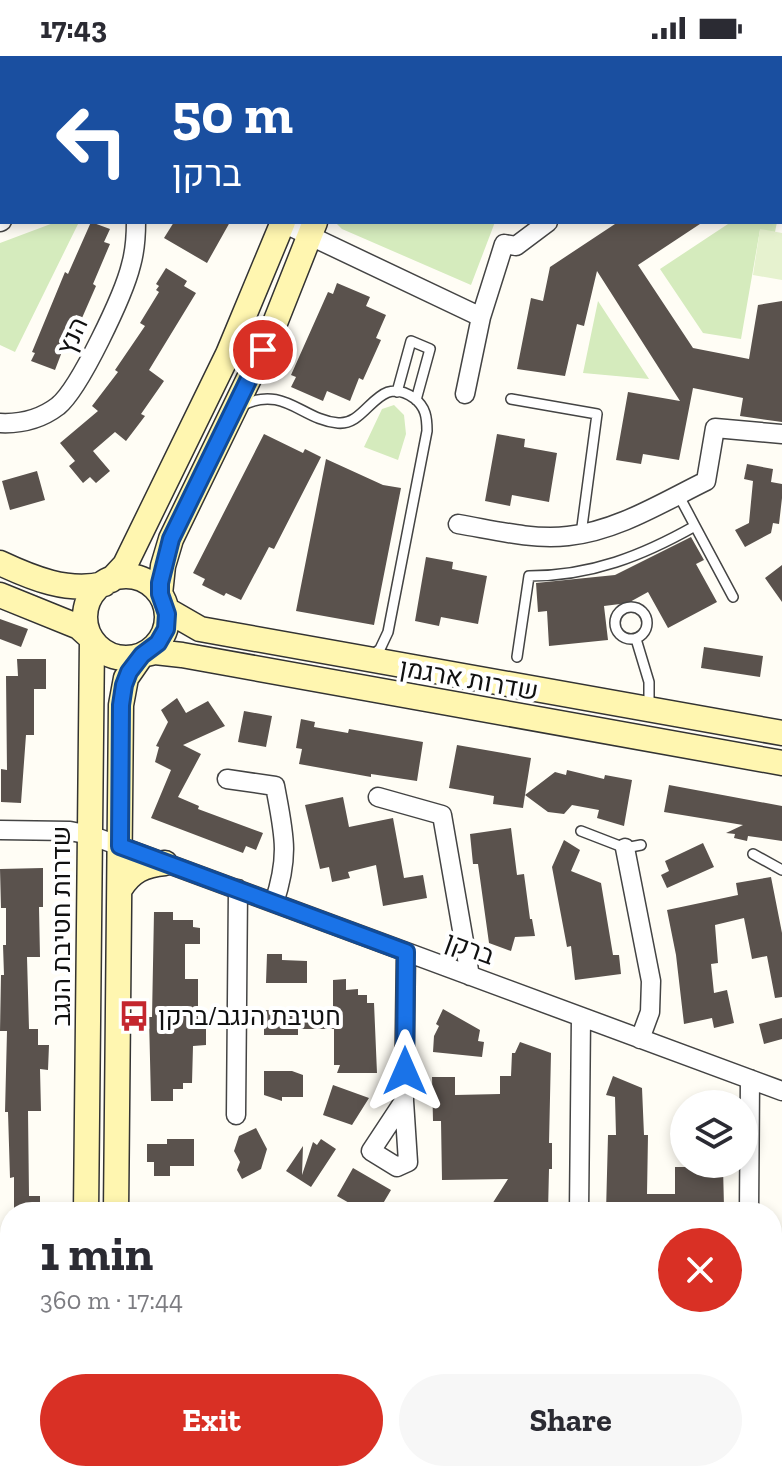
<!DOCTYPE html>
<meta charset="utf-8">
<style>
body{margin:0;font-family:"Zilla Slab",Heebo,serif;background:#f7f7f7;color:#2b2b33;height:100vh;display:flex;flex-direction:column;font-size:30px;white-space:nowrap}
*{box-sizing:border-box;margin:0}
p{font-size:26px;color:#7c7c81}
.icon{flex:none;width:44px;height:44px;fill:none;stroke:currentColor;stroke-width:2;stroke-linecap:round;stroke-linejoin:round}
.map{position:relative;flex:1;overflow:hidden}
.sheet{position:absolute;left:0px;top:1146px;width:782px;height:280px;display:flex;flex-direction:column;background:#fff;border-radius:32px 32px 0 0;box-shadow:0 4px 12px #0003}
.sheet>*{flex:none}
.guide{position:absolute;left:0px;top:0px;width:782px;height:168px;box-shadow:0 4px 12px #0003;background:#1a4fa0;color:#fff;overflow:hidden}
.fabs{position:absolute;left:670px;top:1034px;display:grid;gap:16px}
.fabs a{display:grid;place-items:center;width:88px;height:88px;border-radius:50%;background:#fff;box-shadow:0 4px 12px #0003;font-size:40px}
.pin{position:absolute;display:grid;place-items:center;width:68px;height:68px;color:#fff;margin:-34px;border:4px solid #fff;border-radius:50%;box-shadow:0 2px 8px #0007}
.me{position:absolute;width:88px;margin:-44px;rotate:0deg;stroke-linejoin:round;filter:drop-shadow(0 0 6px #0008)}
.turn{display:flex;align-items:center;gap:28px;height:168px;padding:0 40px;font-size:36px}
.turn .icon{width:104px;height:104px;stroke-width:2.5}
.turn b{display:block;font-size:56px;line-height:68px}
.round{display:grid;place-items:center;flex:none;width:84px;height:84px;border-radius:42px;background:#f7f7f7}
.head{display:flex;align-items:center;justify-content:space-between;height:136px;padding:0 40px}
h1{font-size:48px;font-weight:700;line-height:60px}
.cta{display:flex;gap:16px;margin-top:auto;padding:16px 40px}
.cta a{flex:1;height:92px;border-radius:48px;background:#d93025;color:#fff;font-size:32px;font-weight:700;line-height:92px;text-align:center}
.cta a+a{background:#f7f7f7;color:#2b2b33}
.status{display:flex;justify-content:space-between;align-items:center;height:56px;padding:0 40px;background:#fff;direction:ltr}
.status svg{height:22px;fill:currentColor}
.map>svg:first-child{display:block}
.green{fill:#d5ebbd}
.pitch{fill:#e6f2cf}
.building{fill:#5a524d}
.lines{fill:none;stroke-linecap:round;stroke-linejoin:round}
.lane-casing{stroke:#444;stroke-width:12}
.street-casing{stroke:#444;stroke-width:21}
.secondary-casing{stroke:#333;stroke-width:27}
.lane{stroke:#fff;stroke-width:9}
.street{stroke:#fff;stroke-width:18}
.secondary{stroke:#fff6b0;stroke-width:24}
.route-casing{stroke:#114b97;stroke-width:20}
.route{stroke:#1a73e8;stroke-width:14}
.labels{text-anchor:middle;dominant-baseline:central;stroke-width:8;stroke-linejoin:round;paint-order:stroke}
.street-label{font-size:26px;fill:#111;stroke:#fff}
.poi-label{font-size:26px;fill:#111;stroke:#fff;text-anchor:start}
</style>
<div class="status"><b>17:43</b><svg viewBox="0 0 49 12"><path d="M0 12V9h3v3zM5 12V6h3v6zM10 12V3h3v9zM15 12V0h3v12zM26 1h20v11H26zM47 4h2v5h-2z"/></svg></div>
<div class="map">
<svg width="782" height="1426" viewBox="0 0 782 1426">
<rect width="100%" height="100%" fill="#fffdf5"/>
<!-- green -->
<path class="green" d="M 377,0 L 543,0 L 376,2 Z
M 56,166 L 79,166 L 15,296 L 0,289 L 0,187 Z
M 335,166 L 495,166 L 471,229 L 342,173 Z
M 731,166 L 777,166 L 775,176 L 760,174 L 741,283 L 703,277 L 660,213 Z
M 598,245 L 649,323 L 583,317 Z
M 394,349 L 404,359 L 406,378 L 398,404 L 364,391 L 382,353 Z"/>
<!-- pitch -->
<path class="pitch" d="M 760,173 L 782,177 L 782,224 L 753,219 Z"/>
<!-- building -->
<path class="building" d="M 91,166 L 110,173 L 104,186 L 110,188 L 93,228 L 96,230 L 82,262 L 76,259 L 55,314 L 31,305 L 35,297 L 32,296 L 65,216 L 68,218 Z
M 174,166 L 230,166 L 207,207 L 164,182 Z
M 618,166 L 703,166 L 638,209 L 693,292 L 749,303 L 758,249 L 782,245 L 782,366 L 740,360 L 743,342 L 693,332 L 679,404 L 643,398 L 641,408 L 616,404 L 628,336 L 680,345 L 597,215 L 584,270 L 577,268 L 565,320 L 517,313 L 531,242 L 543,245 L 550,211 Z
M 166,212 L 187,225 L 184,230 L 196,237 L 149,314 L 164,325 L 141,358 L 145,360 L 126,385 L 115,376 L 93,395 L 110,415 L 96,427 L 90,421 L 83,427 L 69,410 L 75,405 L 60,387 L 98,355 L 92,350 L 118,316 L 115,314 L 145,270 L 140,267 L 159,236 L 156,234 L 159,230 L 156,228 Z
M 337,227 L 370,241 L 366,250 L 386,259 L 376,282 L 381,284 L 363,324 L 359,322 L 350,345 L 327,335 L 323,345 L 291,331 L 296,321 L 291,319 L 328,236 L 333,238 Z
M 264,378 L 303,397 L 305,393 L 321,401 L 274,493 L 269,491 L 241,544 L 226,537 L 224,540 L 202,529 L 205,523 L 193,517 Z
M 497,378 L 525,383 L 524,391 L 557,397 L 549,446 L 512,439 L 510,450 L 485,445 Z
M 326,403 L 383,429 L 401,432 L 374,569 L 296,555 Z
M 747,408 L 773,413 L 771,426 L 782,428 L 782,442 L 779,468 L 773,467 L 771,477 L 745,491 L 735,474 L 749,467 L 753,425 L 744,423 Z
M 37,415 L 45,444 L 10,454 L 2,425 Z
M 691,481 L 704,504 L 696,508 L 717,546 L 668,572 L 648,536 L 628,547 L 604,550 L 608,584 L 549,590 L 547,555 L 538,556 L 536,527 L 615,519 Z
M 426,501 L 453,506 L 452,513 L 487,520 L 478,568 L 441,561 L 439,570 L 415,565 Z
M 782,509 L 782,546 L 765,522 Z
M 0,563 L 28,573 L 21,591 L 0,583 Z
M 704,591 L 763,600 L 760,621 L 701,612 Z
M 17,603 L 46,603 L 46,633 L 34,633 L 34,679 L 26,679 L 21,747 L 1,746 L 1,713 L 7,714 L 6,620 L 18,620 Z
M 177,642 L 186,657 L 208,645 L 225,670 L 183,689 L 201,698 L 178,741 L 199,750 L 198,753 L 263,777 L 256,794 L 246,790 L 243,797 L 151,762 L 171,714 L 155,706 L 159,691 L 156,690 L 168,666 L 161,654 Z
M 244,655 L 272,660 L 266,691 L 238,686 Z
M 301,663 L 315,666 L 314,671 L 348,677 L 349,673 L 423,686 L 417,725 L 371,718 L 371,721 L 299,708 L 302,693 L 296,692 Z
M 457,689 L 531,702 L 525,739 L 555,716 L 566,719 L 567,714 L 604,723 L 605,719 L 632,724 L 624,770 L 597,762 L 599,754 L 572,749 L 564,758 L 548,756 L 525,739 L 523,752 L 493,748 L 494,740 L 449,732 Z
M 669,729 L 782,750 L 782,785 L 748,780 L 747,785 L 734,782 L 735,778 L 726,777 L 743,769 L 664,756 Z
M 343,741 L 349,771 L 393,762 L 404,822 L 423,819 L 427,842 L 383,850 L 376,809 L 348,816 L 350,822 L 332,826 L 329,811 L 320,813 L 305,749 Z
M 511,772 L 517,819 L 524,818 L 530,863 L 532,863 L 535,880 L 515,881 L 511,895 L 489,887 L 478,808 L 473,808 L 470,778 Z
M 564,784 L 580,794 L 571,815 L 601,827 L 613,899 L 619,899 L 621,918 L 575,924 L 571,890 L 567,891 L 552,811 Z
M 703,787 L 714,811 L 667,832 L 661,819 L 669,815 L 665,805 Z
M 43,812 L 43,851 L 39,851 L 40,901 L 27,901 L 29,973 L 38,973 L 38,989 L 49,989 L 48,1014 L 40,1013 L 41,1055 L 28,1055 L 29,1140 L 40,1140 L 40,1156 L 14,1156 L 14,1121 L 10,1122 L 8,1056 L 5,1056 L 7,975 L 0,975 L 1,919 L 4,919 L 3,889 L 6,889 L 6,852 L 1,852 L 0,813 Z
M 771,821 L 782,877 L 782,941 L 775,942 L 767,900 L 752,903 L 744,862 L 715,869 L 718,907 L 711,908 L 714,937 L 727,934 L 734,967 L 714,972 L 712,962 L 684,968 L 676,899 L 667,854 L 738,839 L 736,827 Z
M 154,856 L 173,856 L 173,864 L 193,864 L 193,871 L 200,872 L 200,888 L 185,888 L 185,923 L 198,923 L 198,964 L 206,964 L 206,989 L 193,990 L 192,1027 L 183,1027 L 183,1033 L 173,1033 L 173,1045 L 151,1045 L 149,961 L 152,961 Z
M 267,898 L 282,898 L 282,904 L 307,905 L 307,927 L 266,927 Z
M 346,923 L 346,934 L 358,933 L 358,939 L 367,939 L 367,947 L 374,947 L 377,1017 L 337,1017 L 340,1009 L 334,1009 L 334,973 L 298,973 L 298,979 L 264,979 L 264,954 L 333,954 L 333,924 Z
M 443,953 L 480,974 L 478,985 L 484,986 L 482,1001 L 433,996 L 434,980 L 439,970 L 436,968 Z
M 782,962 L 782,983 L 764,988 L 759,968 Z
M 520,986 L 551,997 L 549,1087 L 552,1087 L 552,1113 L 549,1113 L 548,1156 L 487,1156 L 508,1123 L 442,1124 L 441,1065 L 433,1065 L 432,1021 L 455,1021 L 455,1039 L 500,1038 L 500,1020 L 511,1020 L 512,997 L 515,997 Z
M 264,1015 L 292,1015 L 303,1019 L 303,1041 L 282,1041 L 282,1045 L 264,1039 Z
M 613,1020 L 642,1032 L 644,1079 L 648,1079 L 647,1138 L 675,1138 L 675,1111 L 723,1111 L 724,1151 L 653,1152 L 653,1156 L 606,1156 L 608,1079 L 616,1079 L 615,1041 L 606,1039 Z
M 333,1029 L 369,1042 L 352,1069 L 323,1059 Z
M 256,1072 L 267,1093 L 261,1113 L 242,1123 L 237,1114 L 240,1106 L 234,1095 L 239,1080 Z
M 167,1083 L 194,1083 L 194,1110 L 170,1110 L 170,1120 L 154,1120 L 154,1106 L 147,1106 L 147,1088 L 167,1088 Z
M 321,1083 L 336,1093 L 311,1131 L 286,1115 L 303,1090 L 302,1119 L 313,1086 L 317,1089 Z
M 353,1112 L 391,1134 L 378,1156 L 365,1156 L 337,1140 Z"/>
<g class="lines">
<defs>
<path id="lane" d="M 78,0 L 78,2
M 397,336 L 411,285 L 430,293 L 416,344
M 511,343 L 597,358 L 581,478
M 243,349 C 284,329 302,364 338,367 C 368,370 377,316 414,342 C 426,351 427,362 427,375 L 388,576 L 380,593 L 371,600
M 678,438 L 695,470
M615 567a16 16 0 1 1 32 0a16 16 0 1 1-32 0Z
M 636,583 L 649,626 L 649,650
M 517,601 L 529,520 C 591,520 642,500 695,470 L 733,541
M 581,775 L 625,792 L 641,789
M 753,798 L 782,814"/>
<path id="street" d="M 196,0 L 196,2
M 0,36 L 2,36
M 0,166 L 2,165
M 283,167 L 481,261
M 465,338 L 481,261 L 504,188 L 516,190 L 548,166
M 0,367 C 21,368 41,363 58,350 C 80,332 124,238 131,209 C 135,195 136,180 136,166
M 458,468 C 494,474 531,484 568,480 C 617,475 663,446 706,425 L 715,372 L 782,378
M 227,723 L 275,730 C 284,778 290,799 274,847
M 378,741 L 442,759 L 470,920
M 0,774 L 70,775 L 90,779 L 782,1035
M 625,792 L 651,925 L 650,956 L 640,983
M 404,1045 L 371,1095 L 397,1111 L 408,1106 L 404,1045 L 406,896
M 236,1059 L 238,833
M 579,1156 L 581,961
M 749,1156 L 750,1023"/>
<path id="secondary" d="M 331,2 L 332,0
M 362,2 L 363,0
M 0,507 C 32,522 68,537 104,528
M85 561a41 41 0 1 1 82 0a41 41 0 1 1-82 0Z
M 111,524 L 125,509 L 228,298 L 283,166
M 160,538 L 163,510 L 171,483 L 271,277 L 315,166
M 0,539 L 79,571 L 90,581
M 167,554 L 200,573 L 782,677
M 146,598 L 155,596 L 182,599 L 782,707
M 120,833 C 131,815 144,809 165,807
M 86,1156 L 92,584
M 116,1156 L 121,649 L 126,622 L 142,599
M 80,1426 L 80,1416
M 110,1426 L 111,1416"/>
</defs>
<!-- lane casing -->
<use href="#lane" class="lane-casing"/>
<!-- street casing -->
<use href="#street" class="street-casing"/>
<!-- secondary casing -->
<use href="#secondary" class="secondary-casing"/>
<!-- lane -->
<use href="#lane" class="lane"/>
<!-- street -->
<use href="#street" class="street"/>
<!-- secondary -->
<use href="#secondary" class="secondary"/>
</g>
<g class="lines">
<defs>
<path id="route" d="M 263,294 L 171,483 L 160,527 L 160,538 L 167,558 L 166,573 L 158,587 L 142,599 L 129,616 L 124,629 L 121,649 L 120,790 L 406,896 L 405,1015"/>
</defs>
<!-- route casing -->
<use href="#route" class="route-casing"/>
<!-- route -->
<use href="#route" class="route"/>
</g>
<!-- icons -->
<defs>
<symbol id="bus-bare" viewBox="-9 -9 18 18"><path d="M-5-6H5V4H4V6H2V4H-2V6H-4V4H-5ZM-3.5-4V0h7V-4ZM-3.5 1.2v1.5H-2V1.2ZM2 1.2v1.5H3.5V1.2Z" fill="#c4262e" stroke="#fff" stroke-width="2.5" paint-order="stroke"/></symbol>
</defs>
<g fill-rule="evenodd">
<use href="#bus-bare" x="112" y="938" width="44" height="44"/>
</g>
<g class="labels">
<!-- street labels -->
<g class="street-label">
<text transform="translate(72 280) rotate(-65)">הנץ</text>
<text transform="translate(469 623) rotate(10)">שדרות ארגמן</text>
<text transform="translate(61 870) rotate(-90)">שדרות חטיבת הנגב</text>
<text transform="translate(470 892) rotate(20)">ברקן</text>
</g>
<!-- poi labels -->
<g class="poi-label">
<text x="158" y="960">חטיבת הנגב/ברקן</text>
</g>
</g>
</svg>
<div class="fabs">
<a><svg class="icon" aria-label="layers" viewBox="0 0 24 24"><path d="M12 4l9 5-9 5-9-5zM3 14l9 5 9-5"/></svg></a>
</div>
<div class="pin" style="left:263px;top:294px;background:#d93025"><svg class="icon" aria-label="arrive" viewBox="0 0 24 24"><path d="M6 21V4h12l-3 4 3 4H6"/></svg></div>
<svg class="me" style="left:405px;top:1015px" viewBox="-20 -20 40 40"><path d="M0-17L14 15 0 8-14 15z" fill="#1a73e8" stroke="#fff" stroke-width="4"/></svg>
<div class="guide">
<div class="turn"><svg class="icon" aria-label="left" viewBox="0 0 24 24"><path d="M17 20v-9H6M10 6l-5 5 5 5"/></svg><div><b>50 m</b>ברקן</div></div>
</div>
<section class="sheet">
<div class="head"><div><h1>1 min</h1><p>360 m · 17:44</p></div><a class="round" style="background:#d93025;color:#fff"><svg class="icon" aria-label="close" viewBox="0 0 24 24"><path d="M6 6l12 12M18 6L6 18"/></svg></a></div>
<div class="cta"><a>Exit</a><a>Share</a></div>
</section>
</div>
